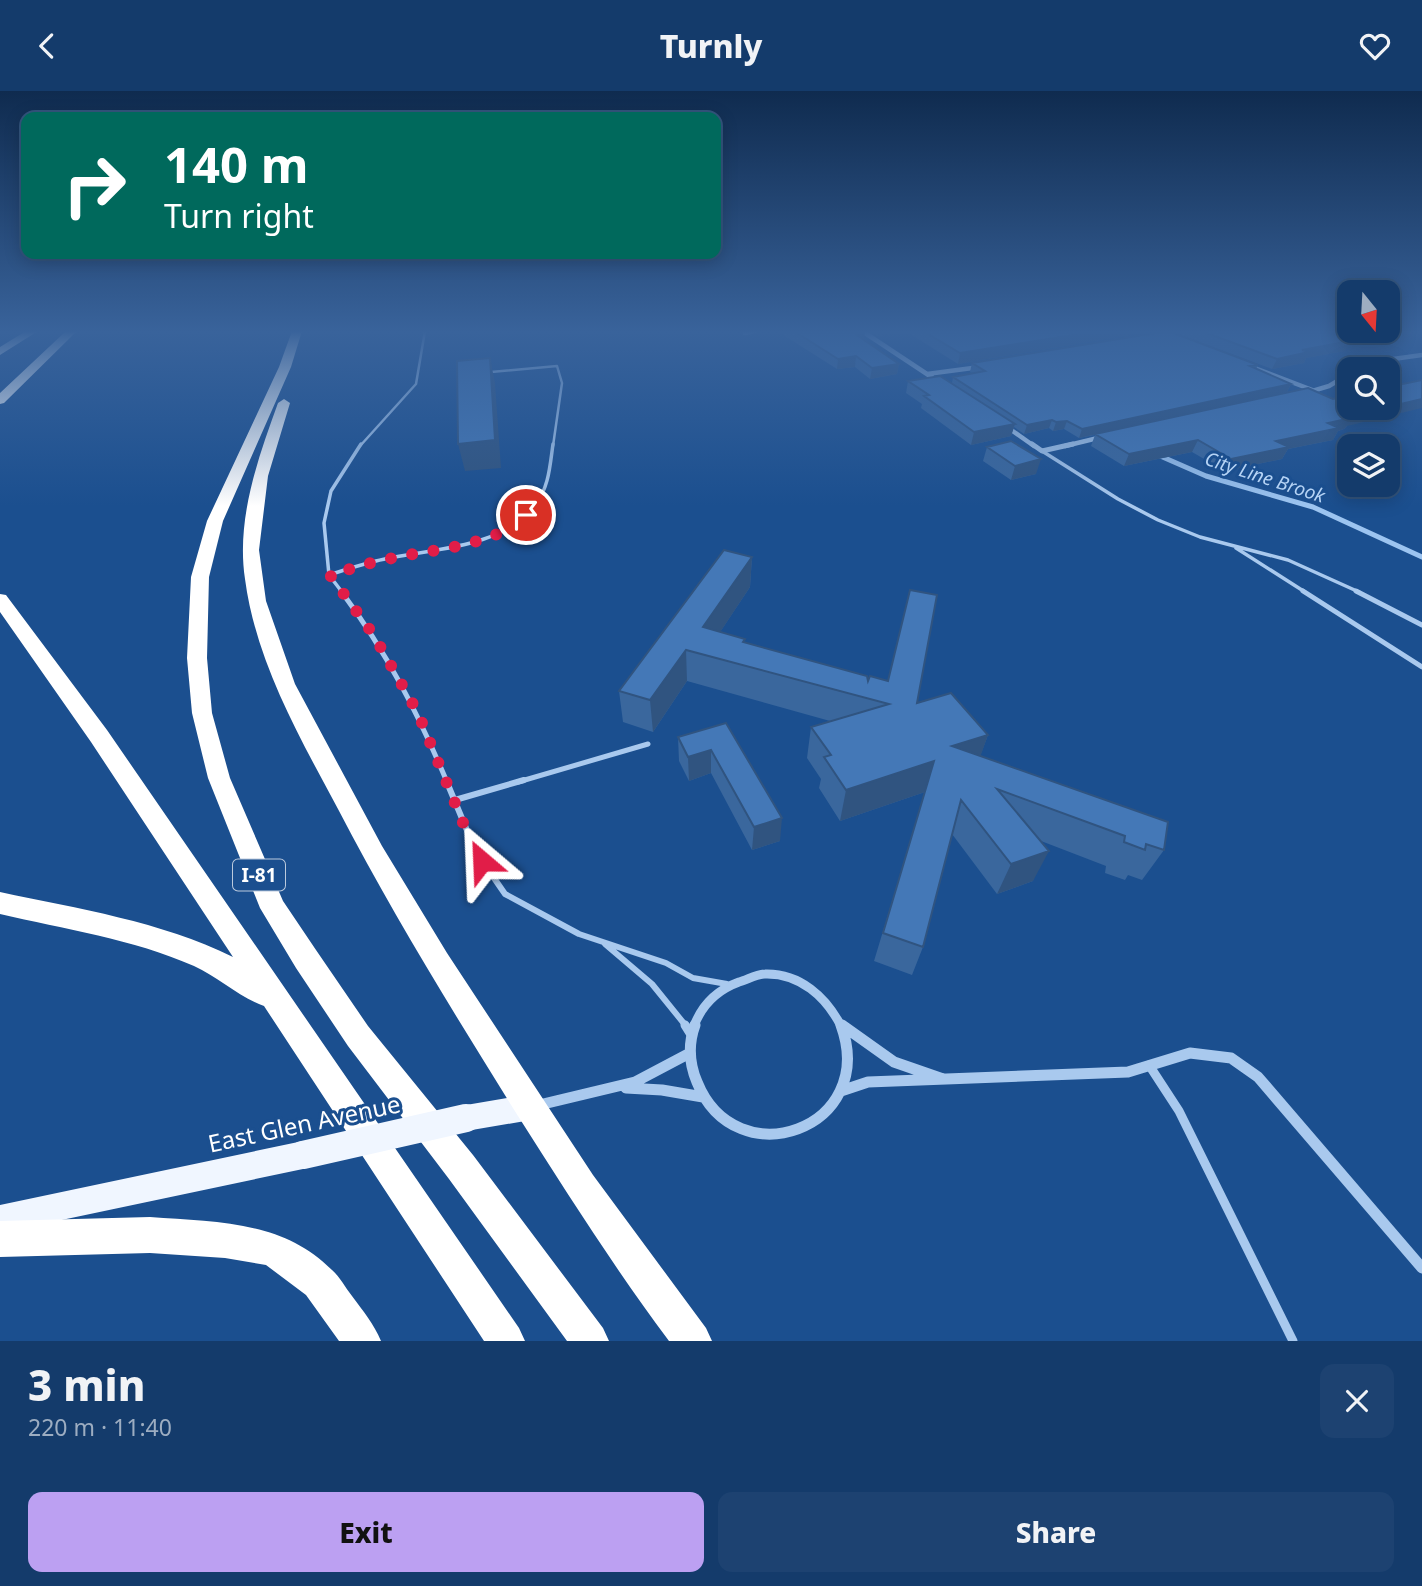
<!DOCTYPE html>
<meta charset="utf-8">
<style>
body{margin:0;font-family:"Noto Sans",sans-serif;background:#1d4271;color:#f1f3f6;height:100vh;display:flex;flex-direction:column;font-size:26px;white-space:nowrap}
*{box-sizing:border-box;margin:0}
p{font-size:23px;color:#9dadc1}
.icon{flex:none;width:38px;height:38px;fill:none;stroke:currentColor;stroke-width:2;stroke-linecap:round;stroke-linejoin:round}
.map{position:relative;height:1250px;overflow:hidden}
.sheet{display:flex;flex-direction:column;background:#143b6b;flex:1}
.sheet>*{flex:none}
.guide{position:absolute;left:21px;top:21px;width:700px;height:147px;border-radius:14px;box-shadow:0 4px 18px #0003,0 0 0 2px #33557e;background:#00695c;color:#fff;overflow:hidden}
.needle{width:46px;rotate:162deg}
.buttons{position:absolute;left:1337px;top:189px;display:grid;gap:14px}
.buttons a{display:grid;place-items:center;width:63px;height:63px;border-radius:14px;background:#143b6b;box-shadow:0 4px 18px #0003,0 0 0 2px #33557e;font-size:35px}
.pin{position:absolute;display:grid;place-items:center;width:60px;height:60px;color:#fff;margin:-30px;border:4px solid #fff;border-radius:50%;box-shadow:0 2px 7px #0007}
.me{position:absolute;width:77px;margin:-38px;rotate:334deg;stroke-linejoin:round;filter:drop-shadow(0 0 5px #0008)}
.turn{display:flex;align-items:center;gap:24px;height:147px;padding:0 28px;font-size:32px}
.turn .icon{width:91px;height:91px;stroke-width:2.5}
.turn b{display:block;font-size:49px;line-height:60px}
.round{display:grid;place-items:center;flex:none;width:74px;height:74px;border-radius:14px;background:#1d4271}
.overview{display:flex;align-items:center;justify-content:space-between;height:119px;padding:0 28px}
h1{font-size:42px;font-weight:800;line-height:52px}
.cta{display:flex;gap:14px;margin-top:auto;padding:14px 28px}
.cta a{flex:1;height:80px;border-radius:14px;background:#bca0f2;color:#111;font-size:28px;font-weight:800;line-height:80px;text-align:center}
.cta a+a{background:#1d4271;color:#f1f3f6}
header{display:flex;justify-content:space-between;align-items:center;height:91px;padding:0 28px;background:#143b6b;font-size:32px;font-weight:800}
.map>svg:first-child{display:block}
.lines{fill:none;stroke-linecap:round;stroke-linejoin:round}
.stream{stroke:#9cc4f0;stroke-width:5}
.lane-far4{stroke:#a9c9ee;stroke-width:2.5}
.lane-far3{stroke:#a9c9ee;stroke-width:3.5}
.lane-far2{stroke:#a9c9ee;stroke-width:5}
.lane-far1{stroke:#a9c9ee;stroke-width:6}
.lane{stroke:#a9c9ee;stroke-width:9}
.street-far3{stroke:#a9c9ee;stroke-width:4.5}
.street-far2{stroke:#a9c9ee;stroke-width:5}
.street-far1{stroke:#a9c9ee;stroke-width:9}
.street{stroke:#a9c9ee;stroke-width:11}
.primary{fill:#f0f6ff;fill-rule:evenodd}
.highway{fill:#fff;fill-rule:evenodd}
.primary-bridge{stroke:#f0f6ff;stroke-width:28}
.wall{fill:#3a679d}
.shaded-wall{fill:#305480}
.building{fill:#4478b7;stroke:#305480;stroke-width:2}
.route{stroke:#e11d48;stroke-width:12;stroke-dasharray:0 21.6}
.labels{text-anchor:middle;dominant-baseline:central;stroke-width:6;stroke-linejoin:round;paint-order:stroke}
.far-water-label{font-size:19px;font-style:italic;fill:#b5d3f5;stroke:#1b4f8f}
.shield{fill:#1b4f8f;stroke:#bbcadd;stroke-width:2}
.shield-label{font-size:19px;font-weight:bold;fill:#fff}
.near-street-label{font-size:24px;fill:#fff;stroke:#1b4f8f}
</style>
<header><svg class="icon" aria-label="back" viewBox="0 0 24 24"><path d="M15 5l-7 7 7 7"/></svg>Turnly<svg class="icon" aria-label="heart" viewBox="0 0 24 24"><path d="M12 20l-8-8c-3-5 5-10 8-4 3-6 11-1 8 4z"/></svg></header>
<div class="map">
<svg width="1422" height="1250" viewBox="0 0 1422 1250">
<rect width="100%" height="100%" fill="#1b4f8f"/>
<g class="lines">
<!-- stream -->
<path class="stream" d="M 1158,364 L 1206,385 L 1313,416 L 1422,466"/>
<!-- lane-far4 -->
<path class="lane-far4" d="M 491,281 L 557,275 L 562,292 L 553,355
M 360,355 L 416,293 L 425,240"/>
<!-- lane-far3 -->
<path class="lane-far3" d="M 1042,360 L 1118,408 L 1158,429 L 1200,446 L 1288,469 L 1359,501
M 1236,457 L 1305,501
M 329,484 C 344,479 360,474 376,470 C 428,457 499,460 535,414 C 549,397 550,374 553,353
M 342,501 L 329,484 L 324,432 L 331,400 L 361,353"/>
<!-- lane-far2 -->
<path class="lane-far2" d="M 341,500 C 387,562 417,620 447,691
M 1303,500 L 1422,576
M 1356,500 L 1422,534
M 518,691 L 648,653"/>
<!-- lane-far1 -->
<path class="lane-far1" d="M 446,689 L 476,761 L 505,803 L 579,843 L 666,872 L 693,887 L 727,893
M 455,709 L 524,689
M 605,853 L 652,893 L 686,935"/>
<!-- lane -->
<path class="lane" d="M 685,934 L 690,942
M 1149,974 L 1179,1020 L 1293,1250"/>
<!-- street-far3 -->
<path class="street-far3" d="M 862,240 L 939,291
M 745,242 L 755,240
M 1247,274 L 1315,300
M 1360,278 L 1393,268 L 1422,264
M 927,283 L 980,276
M 1309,301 L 1329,295 L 1349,283
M 1007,336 L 1034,355
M 1065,355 L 1102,346"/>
<!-- street-far2 -->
<path class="street-far2" d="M 1032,353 L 1042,360 L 1073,353"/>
<!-- street-far1 -->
<path class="street-far1" d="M 841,933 L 844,935
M 694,935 C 702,914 717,899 739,891 C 747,889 756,883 765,883 C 800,882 826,906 841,935"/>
<!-- street -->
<path class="street" d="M 695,934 C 688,953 689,972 697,991 C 736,1088 879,1038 841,934
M 842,934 L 894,971 L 943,988
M 626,997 L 662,999 L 703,1006
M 841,1000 L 868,991 L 1128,981 L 1190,962 L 1231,967 L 1258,986 L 1422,1177
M 539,1014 L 635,991 L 688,963"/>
<!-- primary -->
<path class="primary" d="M 531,1003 L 540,1007 L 544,1016 L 540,1025 L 531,1029 L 466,1040 L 457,1036 L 453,1027 L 457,1018 L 466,1014 Z
M 303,1050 L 313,1054 L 317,1064 L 313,1074 L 303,1078 L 0,1142 L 0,1114 Z"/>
<!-- highway -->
<path class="highway" d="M 26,240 L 38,240 L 0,264 L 0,256 Z
M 66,240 L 77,240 L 4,312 L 0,313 L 0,302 Z
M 292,240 L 302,240 L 291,276 L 223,430 L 209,486 L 207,567 L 212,622 L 230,687 L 283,810 L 316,859 L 368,935 L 473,1064 L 603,1237 L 609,1250 L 567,1250 L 449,1088 L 348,955 L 296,877 L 260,817 L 208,687 L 192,622 L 187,567 L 191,486 L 207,430 L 279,276 Z
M 284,308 L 290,312 L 268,385 L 259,459 L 266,510 L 295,593 L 382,755 L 447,862 L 593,1084 L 706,1237 L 712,1250 L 669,1250 C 615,1178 567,1102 518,1025 C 455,924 393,824 338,718 C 299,645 256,571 245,488 C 236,428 258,367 278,312 Z
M 0,503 L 6,504 L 107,639 L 519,1237 L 525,1250 L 484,1250 L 264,915 C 239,906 218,886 194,875 C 133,848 64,838 0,823 L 0,801 C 79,818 160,830 233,866 L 91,651 L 0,521 Z
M 150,1126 C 215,1131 283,1129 332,1179 C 340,1186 345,1196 352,1205 C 363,1220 374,1233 381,1250 L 339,1250 L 306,1204 L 266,1174 L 225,1167 L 150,1162 L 0,1166 L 0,1130 Z"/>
<!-- primary-bridge -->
<path class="primary-bridge" d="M 303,1064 L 466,1027"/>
</g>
<!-- wall -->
<path class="wall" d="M 777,240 L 865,240 L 864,247 L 862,248 L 899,273 L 897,283 L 870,288 L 855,276 L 837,278 Z
M 871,240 L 1153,240 L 958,273 L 907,241 L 878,245 Z
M 1170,240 L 1325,240 L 1345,260 L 1306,267 L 1304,272 L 1272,278 Z
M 972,272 L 1258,274 L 1256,278 L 1291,293 L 1287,301 L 1347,335 L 1344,338 L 1338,340 L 1333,349 L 1288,358 L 1282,368 L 1225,380 L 1192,361 L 1124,375 L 1091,355 L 1095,344 L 1079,347 L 1064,338 L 1053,340 L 1049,337 L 1024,343 L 1014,336 L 1011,345 L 971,354 L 921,317 L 922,313 L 906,302 L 908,290 L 952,292 L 953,286 L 973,282 L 970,281 Z
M 987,356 L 1036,383 L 1011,389 L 983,370 Z
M 752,466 L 750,496 L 720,541 L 745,552 L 868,590 L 988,644 L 980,665 L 1164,759 L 1142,789 L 1128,784 L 1125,789 L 1105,782 L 1106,775 L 1041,750 L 1033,790 L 997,803 L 952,743 L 923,856 L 912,884 L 874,870 L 925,701 L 840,730 L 819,697 L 821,688 L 807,667 L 811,636 L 830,630 L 687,590 L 653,641 L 623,631 L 619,600 Z
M 726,632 L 780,750 L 752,759 L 711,682 L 689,690 L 679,670 L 678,646 Z"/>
<!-- shaded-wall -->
<path class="shaded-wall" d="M 850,240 L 865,240 L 864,247 L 849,250 Z
M 879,240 L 907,240 L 907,241 L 878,245 Z
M 1099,240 L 1153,240 L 958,273 L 960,262 Z
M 1350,250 L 1345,260 L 1306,267 L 1304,272 L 1272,278 L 1277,268 L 1302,259 Z
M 856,265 L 855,276 L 837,278 L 838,268 Z
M 490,267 L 495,292 L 501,377 L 465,380 L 458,353 Z
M 899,273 L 897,283 L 870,288 L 872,277 Z
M 1291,293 L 1287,301 L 1079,347 L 1082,338 Z
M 1422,308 L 1422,317 L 1347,335 L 1344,338 L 1338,340 L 1333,349 L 1288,358 L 1282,368 L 1225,380 L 1231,368 L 1276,350 L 1347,325 L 1383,317 L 1388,317 L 1388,316 Z
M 1052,329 L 1049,337 L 1024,343 L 1027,334 Z
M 1067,330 L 1064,338 L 1053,340 L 1056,331 Z
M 1015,333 L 1011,345 L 971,354 L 974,341 Z
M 1198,349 L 1192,361 L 1124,375 L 1129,363 Z
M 1041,368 L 1036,383 L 1011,389 L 1015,375 Z
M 752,466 L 750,496 L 705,564 L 703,536 Z
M 686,559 L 687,590 L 653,641 L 650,609 Z
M 988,644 L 977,675 L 952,655 Z
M 711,659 L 711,682 L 689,690 L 688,666 Z
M 934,670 L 925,701 L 840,730 L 846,699 Z
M 782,727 L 780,750 L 752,759 L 754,736 Z
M 1049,760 L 1033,790 L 997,803 L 1011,773 Z"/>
<!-- building -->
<path class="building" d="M 794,240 L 851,240 L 899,273 L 872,277 L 856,265 L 838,268 Z
M 923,240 L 1099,240 L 960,262 Z
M 1168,240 L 1258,274 L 1250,275 L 1291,293 L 1082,338 L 1067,330 L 1056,331 L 1052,329 L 1027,334 L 953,286 L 985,280 L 972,272 Z
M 1201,240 L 1325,240 L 1350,250 L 1302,259 L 1309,261 L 1277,268 Z
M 490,267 L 495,349 L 458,353 L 457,270 Z
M 940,285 L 1015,333 L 974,341 L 924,305 L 929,304 L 908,290 Z
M 1422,289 L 1422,308 L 1388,316 L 1388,296 Z
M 1308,297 L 1333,308 L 1349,304 L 1349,317 L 1383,317 L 1347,325 L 1351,327 L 1328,332 L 1339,337 L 1276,350 L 1289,356 L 1231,368 L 1198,349 L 1129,363 L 1095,343 Z
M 1011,350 L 1041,368 L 1015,375 L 987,356 Z
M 724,459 L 752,466 L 703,536 L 745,548 L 743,551 L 867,585 L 868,590 L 870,585 L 888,590 L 910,499 L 937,504 L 917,612 L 951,602 L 988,644 L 952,655 L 1168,731 L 1164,759 L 1146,753 L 1145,759 L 1124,751 L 1125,745 L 997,698 L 1049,760 L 1011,773 L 961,709 L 923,856 L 883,842 L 934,670 L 846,699 L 824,666 L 831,664 L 811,636 L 889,613 L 686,559 L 650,609 L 619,600 Z
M 726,632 L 782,727 L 754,736 L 711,659 L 688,666 L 678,646 Z"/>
<!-- sky -->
<linearGradient id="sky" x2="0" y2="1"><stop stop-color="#0f2b4f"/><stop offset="0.58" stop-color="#39639b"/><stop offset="1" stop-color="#39639b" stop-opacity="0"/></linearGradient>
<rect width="1422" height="415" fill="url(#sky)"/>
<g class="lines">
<!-- route -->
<path class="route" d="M 482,770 L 475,761 L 418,622 L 373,543 L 330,484 C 351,478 371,471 393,467 C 434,458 496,455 526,424"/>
</g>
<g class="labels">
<!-- far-water labels -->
<g class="far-water-label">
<text transform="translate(1265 386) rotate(18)">City Line Brook</text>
</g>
<!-- shield labels -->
<rect class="shield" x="233" y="768.5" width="52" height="31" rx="5"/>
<g class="shield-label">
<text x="259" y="784">I-81</text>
</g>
<!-- near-street labels -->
<g class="near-street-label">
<text transform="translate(304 1032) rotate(-12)">East Glen Avenue</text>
</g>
</g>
</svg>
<div class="buttons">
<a><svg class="needle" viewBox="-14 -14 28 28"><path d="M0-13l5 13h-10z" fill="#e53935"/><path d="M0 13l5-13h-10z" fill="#9dadc1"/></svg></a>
<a><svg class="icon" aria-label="search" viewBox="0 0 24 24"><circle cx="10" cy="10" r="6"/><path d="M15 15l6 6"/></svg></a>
<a><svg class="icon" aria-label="layers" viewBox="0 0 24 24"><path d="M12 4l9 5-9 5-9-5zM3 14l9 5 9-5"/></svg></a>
</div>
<div class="pin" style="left:526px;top:424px;background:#d93025"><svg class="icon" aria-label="arrive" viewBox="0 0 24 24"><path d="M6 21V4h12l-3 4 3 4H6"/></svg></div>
<svg class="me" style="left:482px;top:770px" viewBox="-20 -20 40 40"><path d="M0-17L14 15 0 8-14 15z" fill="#e11d48" stroke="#fff" stroke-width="4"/></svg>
<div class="guide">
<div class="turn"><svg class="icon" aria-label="right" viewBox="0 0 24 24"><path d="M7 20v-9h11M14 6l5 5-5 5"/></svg><div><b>140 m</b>Turn right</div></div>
</div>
</div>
<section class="sheet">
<div class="overview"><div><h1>3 min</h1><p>220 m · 11:40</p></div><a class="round"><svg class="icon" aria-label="close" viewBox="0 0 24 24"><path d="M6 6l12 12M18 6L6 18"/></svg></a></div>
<div class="cta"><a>Exit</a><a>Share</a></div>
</section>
